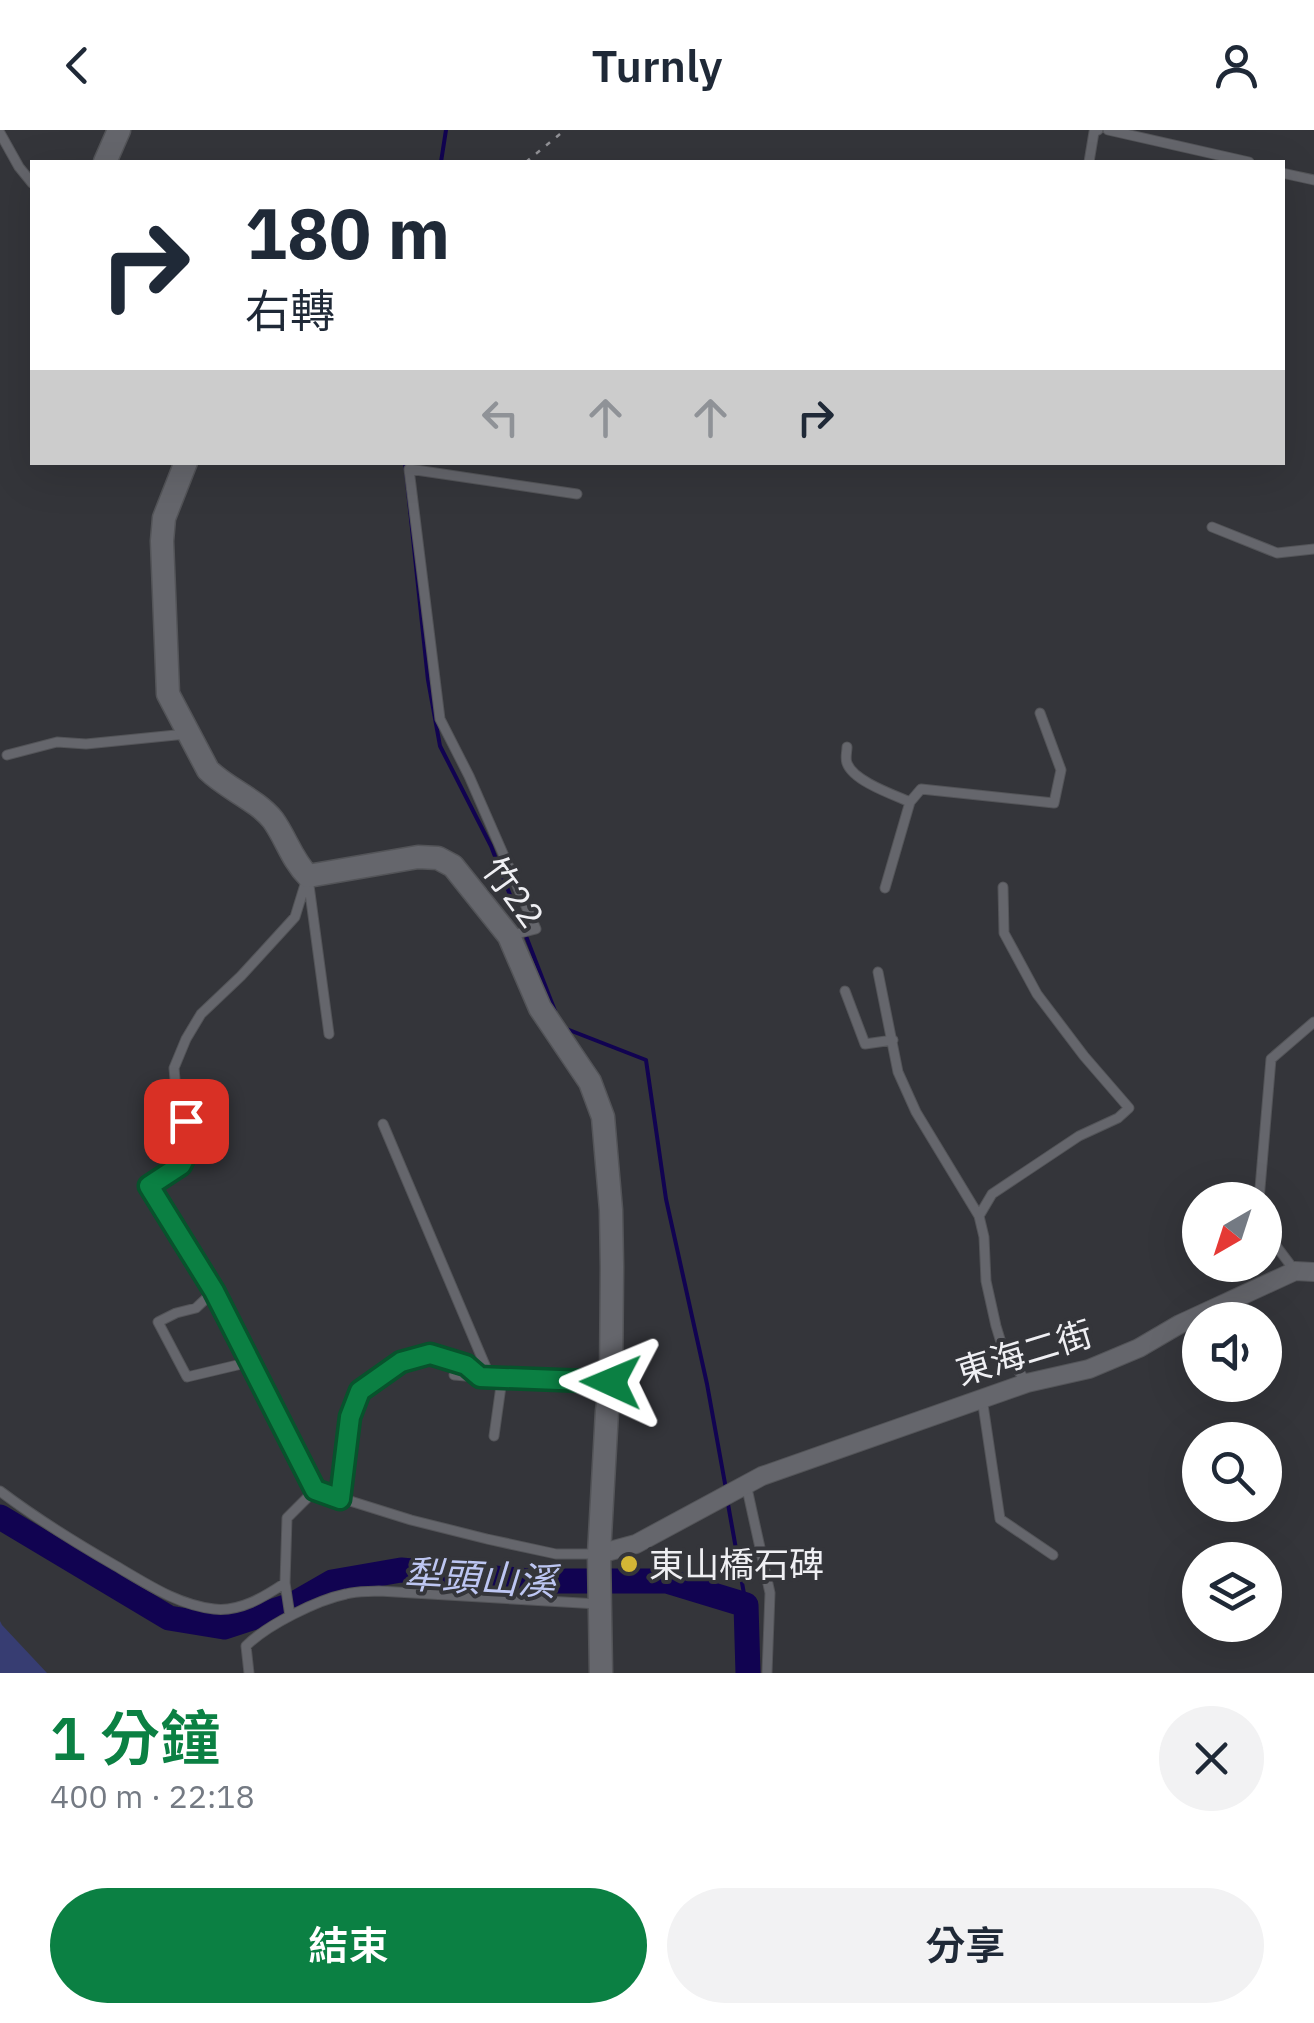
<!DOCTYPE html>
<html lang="zh-TW">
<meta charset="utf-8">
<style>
body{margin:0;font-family:"IBM Plex Sans","Noto Sans TC",sans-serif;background:#f2f2f3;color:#1f2937;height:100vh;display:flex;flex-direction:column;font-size:38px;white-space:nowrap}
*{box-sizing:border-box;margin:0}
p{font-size:32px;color:#747a83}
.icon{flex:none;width:55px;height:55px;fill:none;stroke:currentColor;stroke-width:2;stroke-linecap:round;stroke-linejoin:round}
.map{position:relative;height:1543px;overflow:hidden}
.details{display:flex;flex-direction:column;background:#fff;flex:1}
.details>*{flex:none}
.top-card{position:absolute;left:30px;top:30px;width:1255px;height:305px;border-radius:0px;box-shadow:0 10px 40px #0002;background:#fff;color:#1f2937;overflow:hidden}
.needle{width:65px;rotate:219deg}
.tools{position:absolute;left:1182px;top:1052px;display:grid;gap:20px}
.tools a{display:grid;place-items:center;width:100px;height:100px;border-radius:50%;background:#fff;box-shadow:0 10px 40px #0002;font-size:50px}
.pin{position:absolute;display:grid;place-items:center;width:85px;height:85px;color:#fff;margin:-42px;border-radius:20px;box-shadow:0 5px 15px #0006}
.me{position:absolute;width:110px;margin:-55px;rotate:271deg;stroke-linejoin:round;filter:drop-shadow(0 0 8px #0008)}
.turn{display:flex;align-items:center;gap:35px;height:210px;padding:0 50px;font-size:45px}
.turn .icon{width:130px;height:130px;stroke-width:2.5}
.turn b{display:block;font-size:70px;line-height:85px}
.lanes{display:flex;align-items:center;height:95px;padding:0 50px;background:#0003;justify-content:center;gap:50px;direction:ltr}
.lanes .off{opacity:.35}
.round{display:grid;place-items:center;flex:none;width:105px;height:105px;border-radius:52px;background:#f2f2f3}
.summary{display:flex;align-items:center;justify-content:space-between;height:170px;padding:0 50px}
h1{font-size:60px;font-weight:600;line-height:75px;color:#0b8043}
.cta{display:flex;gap:20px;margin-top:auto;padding:20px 50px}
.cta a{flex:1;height:115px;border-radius:60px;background:#0b8043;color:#fff;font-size:40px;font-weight:600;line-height:115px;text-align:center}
.cta a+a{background:#f2f2f3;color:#1f2937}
header{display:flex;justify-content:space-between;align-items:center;height:130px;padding:0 50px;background:#fff;font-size:45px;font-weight:600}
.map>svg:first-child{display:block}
.green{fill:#373d72}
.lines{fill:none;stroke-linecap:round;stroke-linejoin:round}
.stream{stroke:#110351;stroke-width:4}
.river{stroke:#110351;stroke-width:25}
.lane-casing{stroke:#535458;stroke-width:11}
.street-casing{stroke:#535458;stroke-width:20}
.secondary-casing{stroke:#535458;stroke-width:25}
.path{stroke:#919196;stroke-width:2.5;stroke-dasharray:5 8;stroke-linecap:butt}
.lane{stroke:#65666c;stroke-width:9}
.street{stroke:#65666c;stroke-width:18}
.secondary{stroke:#65666c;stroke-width:22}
.route-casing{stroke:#07532c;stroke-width:25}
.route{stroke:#0b8043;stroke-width:18}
.poi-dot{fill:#d3b635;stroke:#34353a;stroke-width:4}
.labels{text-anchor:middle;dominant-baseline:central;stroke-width:8;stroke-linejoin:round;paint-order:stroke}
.street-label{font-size:35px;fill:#efeff3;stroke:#34353a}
.poi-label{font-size:35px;fill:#efeff3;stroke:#34353a;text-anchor:start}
.water-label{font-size:38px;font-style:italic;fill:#bdc6f2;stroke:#34353a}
</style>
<header><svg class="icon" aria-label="back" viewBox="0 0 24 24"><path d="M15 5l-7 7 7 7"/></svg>Turnly<svg class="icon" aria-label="person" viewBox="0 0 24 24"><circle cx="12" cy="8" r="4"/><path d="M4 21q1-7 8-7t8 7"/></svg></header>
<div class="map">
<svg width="1314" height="1543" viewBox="0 0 1314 1543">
<rect width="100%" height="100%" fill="#34353a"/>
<!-- green -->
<path class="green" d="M 0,1491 L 2,1495 L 47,1543 L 0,1543 Z"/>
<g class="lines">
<!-- stream -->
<path class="stream" d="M 441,32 L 446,0
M 405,332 L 428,550 L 440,616 L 491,716 L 555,881
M 564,898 L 646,930 L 666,1069 L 707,1254 L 726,1359
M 728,1374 L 746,1475"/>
<!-- river -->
<path class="river" d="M 0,1387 L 169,1488 L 224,1497 L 292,1475 L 332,1452 L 401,1440 L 530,1451 L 667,1451 L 746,1475 L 748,1543"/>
<defs>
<path id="lane" d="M 1108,0 L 1249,32
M 0,3 L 19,37 L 32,53
M 1089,32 L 1094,2 L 1098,0
M 1282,43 L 1314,50
M 1212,397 L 1277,423 L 1314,419
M 847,617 C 847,622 845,628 847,633 C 853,651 894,665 910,672
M 7,625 L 57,612 L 86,614 L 186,604
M 308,748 L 329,904
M 885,758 L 910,672 L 921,659 L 1054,673 L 1061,640 L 1040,583
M 512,805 L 536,799 L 469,646 L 440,589 L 409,339 L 577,364
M 878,842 L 898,942 L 916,982 L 979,1086 L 984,1107 L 986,1151 L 996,1196 L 1003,1219 L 1027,1253
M 845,861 L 865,914 L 893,910
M 383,994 L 490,1247
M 1259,1070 L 1271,929 L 1314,892
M 979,1086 L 992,1064 L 1079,1006 L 1118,988 L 1129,978 L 1084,926 L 1037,864 L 1004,803 L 1003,757
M 1265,1101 L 1295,1141
M 214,1161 L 149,1056 L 181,1035 L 195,1009 L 177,973 L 174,938 L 186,909 L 201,884 L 241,846 L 295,787 L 307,748
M 250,1232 L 187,1247 L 158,1192 L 176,1183 L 196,1178 L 214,1161 L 315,1360
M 454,1245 L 478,1247
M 982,1268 L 1000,1389 L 1053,1425
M 494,1306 L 502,1249
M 746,1354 L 770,1463 L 767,1543
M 0,1361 C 37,1389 76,1413 116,1436 C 147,1454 178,1475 214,1479 C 240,1482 264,1467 285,1453 L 287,1388 L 315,1360 L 411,1390 L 487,1409 L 556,1424 L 596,1424
M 340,1369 L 349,1287 L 360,1261 L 401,1233 L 430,1225 L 466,1235 L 481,1247 L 611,1252
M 285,1453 L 290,1486
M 249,1543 L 246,1516 C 267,1495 317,1470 346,1464 C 357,1461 368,1462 379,1461 L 598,1474"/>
<path id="street" d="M 599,1424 L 636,1414 L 762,1346 L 1027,1253 L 1089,1239 L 1139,1218 L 1180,1194 L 1295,1141 L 1314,1142"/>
<path id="secondary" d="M 105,32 L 119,0
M 186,332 L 164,388 L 162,411 L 168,564 L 208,640 C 227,659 256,669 273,690 C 286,708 292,730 308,746 L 418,727 L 438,728 L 453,736 L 509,806 L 540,878 L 590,952 L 603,987 L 611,1080 L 612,1137 L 611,1252 L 607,1281 L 599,1424 L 601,1543"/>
</defs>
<!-- lane casing -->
<use href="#lane" class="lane-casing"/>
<!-- street casing -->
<use href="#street" class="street-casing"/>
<!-- secondary casing -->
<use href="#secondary" class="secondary-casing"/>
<!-- path -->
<path class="path" d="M 526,32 L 565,0"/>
<!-- lane -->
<use href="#lane" class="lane"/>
<!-- street -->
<use href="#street" class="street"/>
<!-- secondary -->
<use href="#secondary" class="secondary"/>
</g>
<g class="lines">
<defs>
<path id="route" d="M 186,991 L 194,1009 L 181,1035 L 149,1056 L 214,1161 L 315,1360 L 340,1369 L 350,1287 L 360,1261 L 401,1232 L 430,1224 L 466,1235 L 480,1247 L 611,1252"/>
</defs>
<!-- route casing -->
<use href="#route" class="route-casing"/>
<!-- route -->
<use href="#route" class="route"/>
</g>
<!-- markers -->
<circle class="poi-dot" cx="629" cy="1434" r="10"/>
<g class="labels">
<!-- street labels -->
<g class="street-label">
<text transform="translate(514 762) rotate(54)">竹22</text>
<text transform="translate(1024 1222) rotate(-17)">東海二街</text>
</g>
<!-- poi labels -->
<g class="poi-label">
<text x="649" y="1434">東山橋石碑</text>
</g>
<!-- water labels -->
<g class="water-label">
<text transform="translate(480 1447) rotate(3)">犁頭山溪</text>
</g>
</g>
</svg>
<div class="tools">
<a><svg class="needle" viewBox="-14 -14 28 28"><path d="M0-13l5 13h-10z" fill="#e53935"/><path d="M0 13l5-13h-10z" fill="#747a83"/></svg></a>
<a><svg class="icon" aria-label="sound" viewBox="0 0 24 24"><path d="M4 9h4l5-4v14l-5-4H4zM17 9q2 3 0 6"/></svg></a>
<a><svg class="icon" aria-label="search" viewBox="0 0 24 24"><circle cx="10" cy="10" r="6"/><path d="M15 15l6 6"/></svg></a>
<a><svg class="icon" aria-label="layers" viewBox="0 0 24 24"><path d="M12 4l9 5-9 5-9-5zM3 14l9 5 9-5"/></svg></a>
</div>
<div class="pin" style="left:186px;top:991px;background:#d93025"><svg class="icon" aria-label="arrive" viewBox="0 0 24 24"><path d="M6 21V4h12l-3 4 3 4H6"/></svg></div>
<svg class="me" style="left:611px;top:1252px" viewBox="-20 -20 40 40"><path d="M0-17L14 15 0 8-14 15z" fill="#0b8043" stroke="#fff" stroke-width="4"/></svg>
<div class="top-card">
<div class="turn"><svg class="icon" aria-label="right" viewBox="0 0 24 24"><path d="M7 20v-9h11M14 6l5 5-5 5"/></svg><div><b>180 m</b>右轉</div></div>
<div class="lanes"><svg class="icon off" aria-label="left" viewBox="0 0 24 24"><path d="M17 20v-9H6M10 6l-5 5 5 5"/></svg><svg class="icon off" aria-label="ahead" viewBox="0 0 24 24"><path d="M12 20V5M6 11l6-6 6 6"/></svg><svg class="icon off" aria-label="ahead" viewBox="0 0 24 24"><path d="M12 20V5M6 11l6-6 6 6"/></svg><svg class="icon" aria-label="right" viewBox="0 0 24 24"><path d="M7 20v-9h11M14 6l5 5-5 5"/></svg></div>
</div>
</div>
<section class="details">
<div class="summary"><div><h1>1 分鐘</h1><p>400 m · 22:18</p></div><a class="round"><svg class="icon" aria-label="close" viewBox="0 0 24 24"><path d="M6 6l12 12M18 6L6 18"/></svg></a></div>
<div class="cta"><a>結束</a><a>分享</a></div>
</section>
